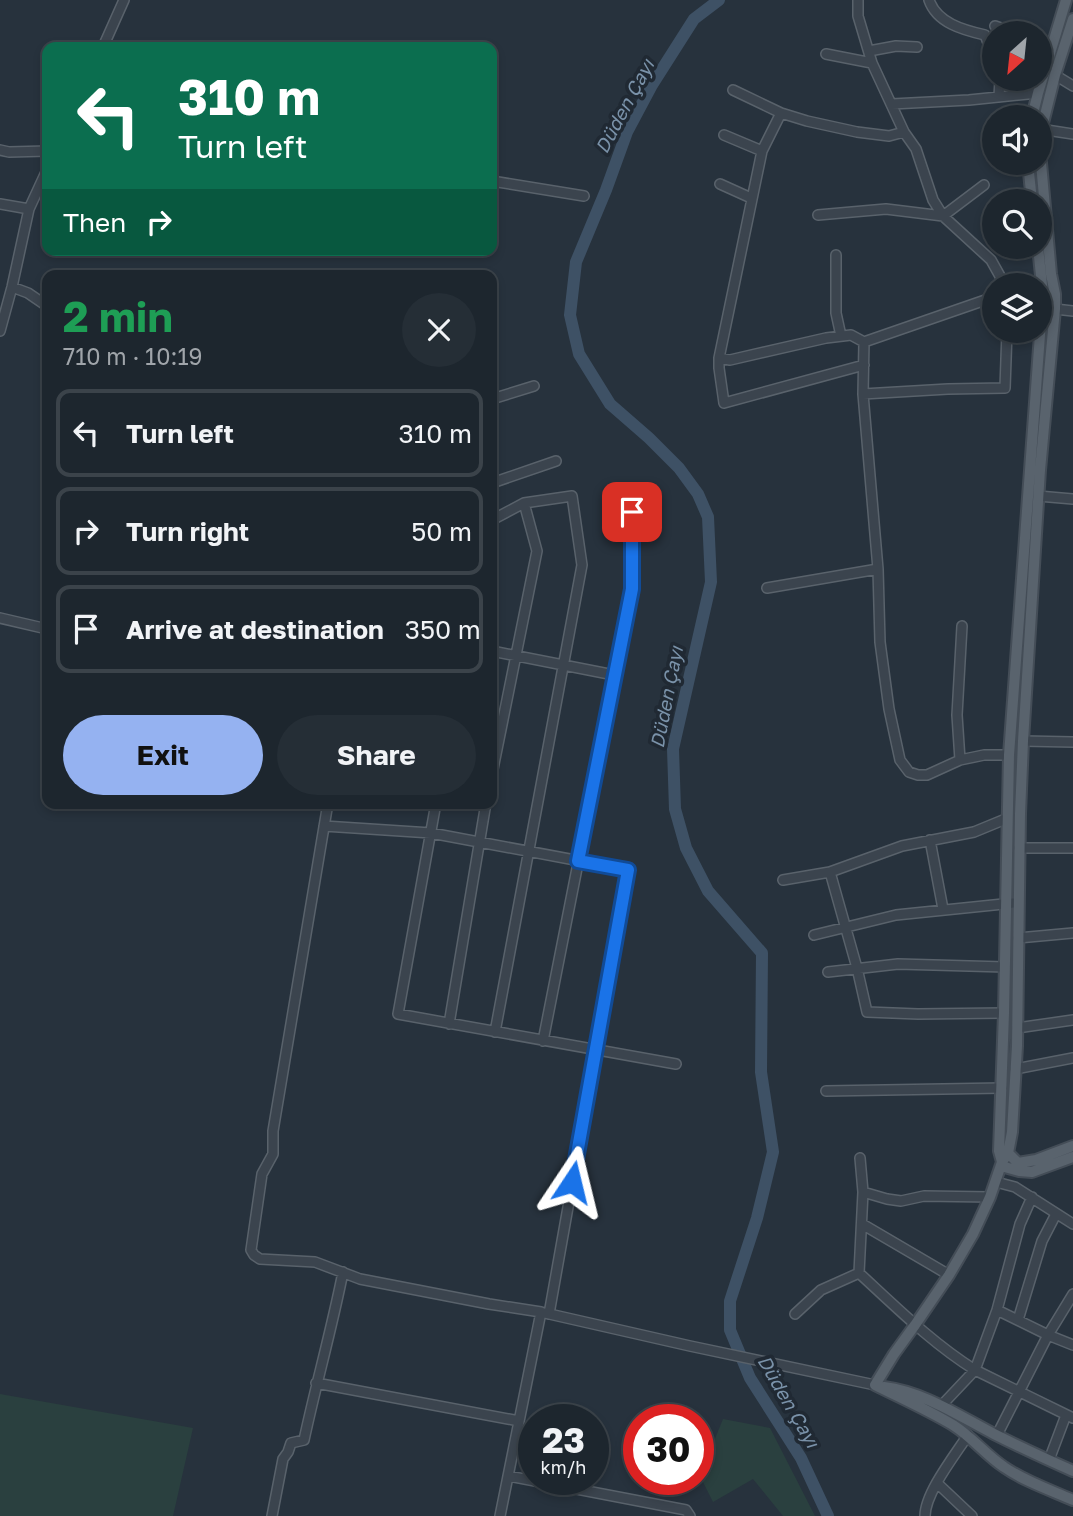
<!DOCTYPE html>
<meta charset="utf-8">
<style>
body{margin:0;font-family:"Golos Text",sans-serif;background:#252e36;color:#f1f3f6;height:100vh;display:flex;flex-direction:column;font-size:26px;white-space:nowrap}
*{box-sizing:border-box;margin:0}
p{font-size:23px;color:#a0a5aa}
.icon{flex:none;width:38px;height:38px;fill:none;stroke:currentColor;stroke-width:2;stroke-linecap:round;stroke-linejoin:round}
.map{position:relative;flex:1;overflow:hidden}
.panel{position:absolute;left:42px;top:270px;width:455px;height:539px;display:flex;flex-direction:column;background:#1d262e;border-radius:14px;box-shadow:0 4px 10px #0003,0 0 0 2px #3b434a}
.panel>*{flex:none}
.banner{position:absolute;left:42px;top:42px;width:455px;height:214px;border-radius:14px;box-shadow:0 4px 10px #0003,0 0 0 2px #3b434a;background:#0b6e4f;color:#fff;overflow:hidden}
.needle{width:46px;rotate:207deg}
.tools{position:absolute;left:982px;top:21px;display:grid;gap:14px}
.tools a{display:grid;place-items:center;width:70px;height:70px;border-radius:50%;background:#1d262e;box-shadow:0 4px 10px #0003,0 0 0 2px #3b434a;font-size:35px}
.speed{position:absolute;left:518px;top:1404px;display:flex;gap:14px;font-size:35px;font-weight:700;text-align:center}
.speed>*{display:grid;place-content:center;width:91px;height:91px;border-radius:50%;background:#1d262e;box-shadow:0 4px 10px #0003,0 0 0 2px #3b434a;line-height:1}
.speed small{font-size:18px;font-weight:400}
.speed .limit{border:10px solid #d22;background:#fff;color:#111}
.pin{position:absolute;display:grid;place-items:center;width:60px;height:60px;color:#fff;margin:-30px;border-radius:14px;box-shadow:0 4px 10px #0006}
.me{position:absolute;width:77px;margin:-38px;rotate:10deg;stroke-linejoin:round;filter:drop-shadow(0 0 5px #0008)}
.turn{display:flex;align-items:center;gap:24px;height:147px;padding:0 21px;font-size:32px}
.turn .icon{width:91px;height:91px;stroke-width:2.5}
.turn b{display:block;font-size:49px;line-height:60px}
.then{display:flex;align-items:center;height:66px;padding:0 21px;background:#0003;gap:14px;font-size:26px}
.round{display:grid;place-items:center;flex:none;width:74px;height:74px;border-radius:37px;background:#252e36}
.summary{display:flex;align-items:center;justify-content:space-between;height:119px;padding:0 21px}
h1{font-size:42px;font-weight:700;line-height:52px;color:#1e9e55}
.cta{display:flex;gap:14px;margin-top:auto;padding:14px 21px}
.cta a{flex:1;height:80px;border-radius:42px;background:#95b2f1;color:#111;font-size:28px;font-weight:700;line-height:80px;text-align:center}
.cta a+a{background:#252e36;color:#f1f3f6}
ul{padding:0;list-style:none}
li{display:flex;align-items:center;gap:21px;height:88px;margin:0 14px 10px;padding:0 7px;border:4px solid #3b434a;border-radius:14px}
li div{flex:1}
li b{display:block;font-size:26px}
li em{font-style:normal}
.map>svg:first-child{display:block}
.green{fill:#2a403f}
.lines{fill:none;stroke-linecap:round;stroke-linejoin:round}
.river{stroke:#3e5165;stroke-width:12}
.minor-casing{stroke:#59626b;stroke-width:12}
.major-casing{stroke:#444d57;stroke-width:14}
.minor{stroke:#3b444e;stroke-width:9}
.major{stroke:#59636d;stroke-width:10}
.route-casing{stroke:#114b97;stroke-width:18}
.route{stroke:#1a73e8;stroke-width:12}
.labels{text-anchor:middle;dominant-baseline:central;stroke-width:7;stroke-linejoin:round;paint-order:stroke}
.water-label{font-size:19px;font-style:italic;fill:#7a92a9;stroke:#202933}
</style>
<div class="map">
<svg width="1073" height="1516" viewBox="0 0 1073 1516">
<rect width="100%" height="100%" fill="#27323d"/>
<!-- green -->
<path class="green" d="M 0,1394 L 193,1428 L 173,1516 L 0,1516 Z
M 723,1419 L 770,1428 L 815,1516 L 783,1516 L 753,1479 L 713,1502 L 700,1476 Z"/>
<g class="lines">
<!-- river -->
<path class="river" d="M 719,0 L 694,19 L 652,85 L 627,132 L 606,190 L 576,262 L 570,315 L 579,354 L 610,404 L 649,438 L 679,468 L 698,494 L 708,517 L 711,582 L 673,749 L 675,809 L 686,848 L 708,891 L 762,953 L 761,1072 L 773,1152 L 757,1218 L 730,1301 L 730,1330 L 750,1378 L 801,1458 L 828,1516"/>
<defs>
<path id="minor" d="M 858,0 L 858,16 L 872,63 L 904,132 L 916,149 L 933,200 L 943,216 L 991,260 L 1005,285
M 929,0 C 937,23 963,30 985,35 L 994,59
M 995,26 L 1015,33
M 1040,42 L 1051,46
M 103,47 L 124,0
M 869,51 L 896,46 L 917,47
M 826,54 L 872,63
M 1055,75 L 1073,86
M 733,90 L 781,113
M 999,97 L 1000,79
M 892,104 L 969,100 L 1038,93
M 1040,129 L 1073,134
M 724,135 L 762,151
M 0,150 L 9,152 L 47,151
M 492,181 L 584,196
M 720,184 L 751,198
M 0,204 L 29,209
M 818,215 L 886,209 L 943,216 L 984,185
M 836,255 L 836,313 L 841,336
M 12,287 L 28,293 L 47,306
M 994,297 L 864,342 L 863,394 L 878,569 L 880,642 L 889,709 L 900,760 L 909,772 L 918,775 L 927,775 L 960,760 L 984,755 L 1009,755
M 1055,309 L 1073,311
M 0,331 L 12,287 L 29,209 L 47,170
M 719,358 L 730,360 L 826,338 L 851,335 L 864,342
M 864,365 L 724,403 L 719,368 L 719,358 L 762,151 L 781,113 L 807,121 L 857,132 L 889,136 L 904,132
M 863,394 L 948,389 L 1005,388 L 1007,331
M 492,399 L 534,386
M 492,483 L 556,461
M 1038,496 L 1073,499
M 492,520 L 524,503 L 572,496 L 582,565 L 495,1032
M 767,588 L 878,569
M 0,618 L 47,629
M 492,651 L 614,675
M 1023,741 L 1073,742
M 960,760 L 957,715 L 962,626
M 492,774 L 537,551 L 524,503
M 328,803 L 273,1131 L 273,1154 L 262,1174 L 251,1250 L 254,1255 L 260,1259 L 315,1262 L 360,1279 L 489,1304 L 541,1312 L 500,1516
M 436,803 L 398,1014 L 676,1064
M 324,826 L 431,833 L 628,870 L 549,1314
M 930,840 L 943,909
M 1019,848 L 1073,848
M 830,872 L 857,968 L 867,1012 L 918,1014 L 1004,1013
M 783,880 L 830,872 L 902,846 L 974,832 L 1008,818
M 814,935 L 896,915 L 1013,903
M 1018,938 L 1073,933
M 828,972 L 898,964 L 1005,967
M 449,1024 L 486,803
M 1017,1028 L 1073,1020
M 543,1041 L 632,589 L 632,512
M 1015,1069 L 1073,1058
M 826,1091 L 1002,1088
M 996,1182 L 1015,1187 L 1073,1224
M 863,1192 L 887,1199 L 901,1201 L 924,1196 L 990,1197
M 862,1224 L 949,1275
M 859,1273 L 863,1192 L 860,1158
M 997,1310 L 1048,1335 L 1073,1345
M 545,1313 L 690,1346 L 875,1385
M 795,1314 L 821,1290 L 859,1273 C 896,1307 932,1343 975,1370 L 1073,1418
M 1018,1320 L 1042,1241 L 1056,1214
M 316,1383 L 519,1421
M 941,1406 L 975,1370 L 997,1310 L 1020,1224 L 1032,1197
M 997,1435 L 1048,1335 L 1073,1294
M 1049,1460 L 1066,1415
M 508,1476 L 686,1510 L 690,1516
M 937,1483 L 972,1516
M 272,1516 L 283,1459 L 288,1452 L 291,1443 L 304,1440 C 316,1384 332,1328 343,1272
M 925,1516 C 925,1493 955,1455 968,1435"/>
<path id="major" d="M 1032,117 L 1038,93 L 1066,0
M 1040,135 L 1055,75 L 1073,19
M 1028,163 L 1032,201
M 1008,1153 L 1018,1163 L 1036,1160 L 1073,1146
M 1002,1162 L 999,1151 L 1004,1013 L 1009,755 L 1043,294 L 1038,247
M 1001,1166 L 1019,1171 L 1032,1172 L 1073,1157
M 875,1385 L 894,1354 L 915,1325 L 949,1275 L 973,1234 L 990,1197 L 1002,1162 L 1008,1153 L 1012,1132 L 1017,1046 L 1020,814 L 1023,741 L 1040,470 L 1055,309 L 1055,294 L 1051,274 L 1040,152
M 875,1385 C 901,1398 928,1410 953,1425 C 972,1437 986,1455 1004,1467 C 1024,1481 1050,1490 1073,1500
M 884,1387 C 924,1392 959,1416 994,1434 C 1020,1447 1046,1459 1073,1471"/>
</defs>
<!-- minor casing -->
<use href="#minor" class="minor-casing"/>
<!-- major casing -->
<use href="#major" class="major-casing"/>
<!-- minor -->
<use href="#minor" class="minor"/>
<!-- major -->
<use href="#major" class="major"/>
</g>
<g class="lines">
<defs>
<path id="route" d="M 572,1182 L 628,870 L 578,861 L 632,589 L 632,512"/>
</defs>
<!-- route casing -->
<use href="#route" class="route-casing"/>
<!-- route -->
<use href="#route" class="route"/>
</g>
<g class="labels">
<!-- water labels -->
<g class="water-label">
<text transform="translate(624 106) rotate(-62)">Düden Çayı</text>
<text transform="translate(666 697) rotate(-79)">Düden Çayı</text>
<text transform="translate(789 1401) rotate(60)">Düden Çayı</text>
</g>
</g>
</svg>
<div class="tools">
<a><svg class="needle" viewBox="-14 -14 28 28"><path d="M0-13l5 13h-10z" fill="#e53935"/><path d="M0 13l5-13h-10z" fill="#a0a5aa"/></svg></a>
<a><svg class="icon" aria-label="sound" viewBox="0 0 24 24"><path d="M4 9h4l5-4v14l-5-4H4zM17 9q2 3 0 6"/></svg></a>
<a><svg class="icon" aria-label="search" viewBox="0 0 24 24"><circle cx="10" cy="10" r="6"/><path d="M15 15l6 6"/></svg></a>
<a><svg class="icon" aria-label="layers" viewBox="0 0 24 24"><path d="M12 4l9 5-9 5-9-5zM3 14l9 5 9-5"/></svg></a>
</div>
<div class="speed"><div>23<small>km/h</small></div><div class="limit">30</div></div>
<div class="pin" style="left:632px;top:512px;background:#d93025"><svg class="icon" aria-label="arrive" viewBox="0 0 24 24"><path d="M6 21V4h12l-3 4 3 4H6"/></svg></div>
<svg class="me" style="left:572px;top:1182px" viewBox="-20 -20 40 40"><path d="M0-17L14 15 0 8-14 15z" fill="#1a73e8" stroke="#fff" stroke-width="4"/></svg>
<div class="banner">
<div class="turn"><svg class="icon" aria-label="left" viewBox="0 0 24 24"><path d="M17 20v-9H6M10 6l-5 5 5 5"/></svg><div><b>310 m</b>Turn left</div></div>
<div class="then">Then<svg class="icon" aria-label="right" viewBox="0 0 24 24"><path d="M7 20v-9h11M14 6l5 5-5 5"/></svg></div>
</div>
<section class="panel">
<div class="summary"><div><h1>2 min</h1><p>710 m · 10:19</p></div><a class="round"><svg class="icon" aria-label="close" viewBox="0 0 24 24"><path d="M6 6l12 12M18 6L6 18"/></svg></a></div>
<ul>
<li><svg class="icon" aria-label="left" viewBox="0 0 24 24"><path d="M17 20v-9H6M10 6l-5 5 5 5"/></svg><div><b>Turn left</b></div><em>310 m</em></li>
<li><svg class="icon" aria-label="right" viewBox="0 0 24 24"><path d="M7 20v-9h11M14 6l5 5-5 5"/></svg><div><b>Turn right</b></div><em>50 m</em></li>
<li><svg class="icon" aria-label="arrive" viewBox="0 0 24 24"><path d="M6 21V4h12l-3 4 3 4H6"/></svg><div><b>Arrive at destination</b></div><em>350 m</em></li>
</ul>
<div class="cta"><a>Exit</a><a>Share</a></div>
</section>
</div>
